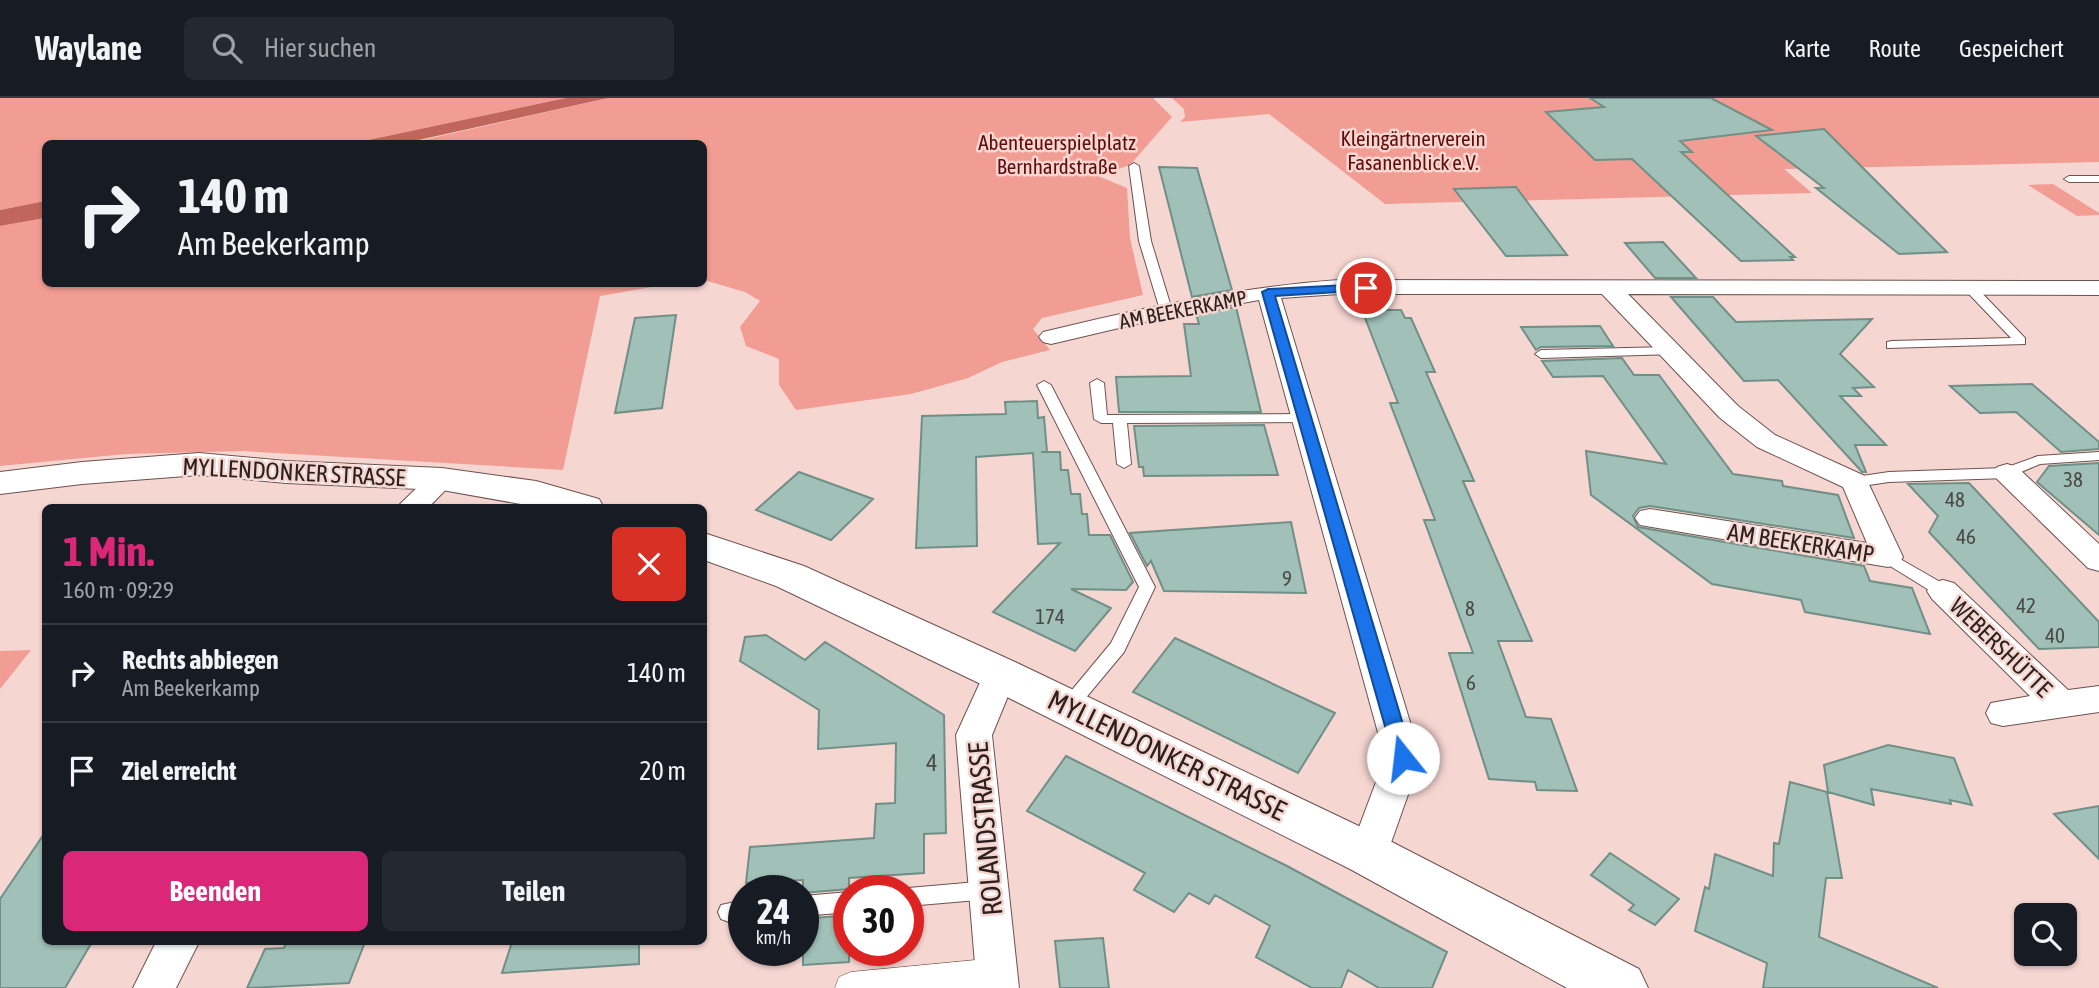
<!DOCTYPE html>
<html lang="de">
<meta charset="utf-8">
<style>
body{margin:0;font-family:"Asap Condensed",sans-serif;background:#242831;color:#f1f3f6;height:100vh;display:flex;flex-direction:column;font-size:26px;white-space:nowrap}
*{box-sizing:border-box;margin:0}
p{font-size:23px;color:#9ea1a6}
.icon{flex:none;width:38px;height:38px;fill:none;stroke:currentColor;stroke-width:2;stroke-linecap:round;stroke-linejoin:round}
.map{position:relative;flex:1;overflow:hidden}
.panel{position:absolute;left:42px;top:406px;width:665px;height:441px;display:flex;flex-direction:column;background:#171b24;border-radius:10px;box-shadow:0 2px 5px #0004}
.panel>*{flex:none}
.top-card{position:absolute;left:42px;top:42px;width:665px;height:147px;border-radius:10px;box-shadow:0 2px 5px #0004;background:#171b24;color:#f1f3f6;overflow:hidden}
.fabs{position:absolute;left:2014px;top:805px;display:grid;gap:14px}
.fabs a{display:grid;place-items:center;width:63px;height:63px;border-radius:10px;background:#171b24;box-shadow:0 2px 5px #0004;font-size:35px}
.speed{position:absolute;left:728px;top:777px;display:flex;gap:14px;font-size:35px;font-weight:700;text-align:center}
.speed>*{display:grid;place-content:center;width:91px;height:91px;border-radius:50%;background:#171b24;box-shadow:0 2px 5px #0004;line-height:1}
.speed small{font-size:18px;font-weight:400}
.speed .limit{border:10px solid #d22;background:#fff;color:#111}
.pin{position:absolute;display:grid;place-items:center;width:60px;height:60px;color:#fff;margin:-30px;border:4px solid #fff;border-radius:50%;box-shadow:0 2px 7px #0007}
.me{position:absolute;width:77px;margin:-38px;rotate:344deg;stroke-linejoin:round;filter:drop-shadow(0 0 5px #0008)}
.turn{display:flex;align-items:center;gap:24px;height:147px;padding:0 21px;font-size:32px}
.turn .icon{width:91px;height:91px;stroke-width:2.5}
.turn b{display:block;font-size:49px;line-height:60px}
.round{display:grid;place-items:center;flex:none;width:74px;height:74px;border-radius:10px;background:#242831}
.headline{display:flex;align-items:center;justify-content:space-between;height:119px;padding:0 21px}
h1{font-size:42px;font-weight:700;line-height:52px;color:#db2777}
.action{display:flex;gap:14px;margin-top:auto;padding:14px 21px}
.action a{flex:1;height:80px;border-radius:10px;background:#db2777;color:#fff;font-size:28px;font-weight:700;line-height:80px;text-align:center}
.action a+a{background:#242831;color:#f1f3f6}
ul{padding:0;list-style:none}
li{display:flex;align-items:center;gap:21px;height:98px;padding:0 21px;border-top:2px solid #363941}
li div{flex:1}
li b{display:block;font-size:26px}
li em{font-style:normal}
header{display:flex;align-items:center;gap:42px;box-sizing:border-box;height:98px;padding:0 35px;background:#171b24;border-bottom:2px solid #363941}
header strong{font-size:33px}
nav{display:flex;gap:38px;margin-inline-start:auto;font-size:24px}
.search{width:490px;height:63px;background:#242831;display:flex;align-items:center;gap:18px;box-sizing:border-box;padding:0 24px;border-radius:10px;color:#9ea1a6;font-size:26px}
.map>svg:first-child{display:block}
.green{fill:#f29d93}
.water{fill:#c1665d}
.building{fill:#a0c0b8;stroke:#708f87;stroke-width:2}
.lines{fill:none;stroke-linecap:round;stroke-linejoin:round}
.service-casing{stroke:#6d524f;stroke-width:2}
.pedestrian-casing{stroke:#6d524f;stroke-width:1}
.minor-casing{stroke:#6d524f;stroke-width:2}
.tertiary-casing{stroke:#6d524f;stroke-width:2}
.service{fill:#fff;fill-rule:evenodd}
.pedestrian{fill:#fff;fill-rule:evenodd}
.minor{fill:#fff;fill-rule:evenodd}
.tertiary{fill:#fff;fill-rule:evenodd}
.route{fill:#1a73e8;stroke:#114b97;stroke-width:2}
.labels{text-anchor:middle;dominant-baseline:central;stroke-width:5;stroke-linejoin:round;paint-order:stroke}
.far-park-label{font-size:21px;fill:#620b0c;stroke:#f6d6d1}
.far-street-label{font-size:21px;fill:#2d211f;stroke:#f6d6d1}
.number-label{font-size:21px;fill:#4a4945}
.street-label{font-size:24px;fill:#2d211f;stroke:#f6d6d1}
.near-number-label{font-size:24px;fill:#4a4945}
.near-street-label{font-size:28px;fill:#2d211f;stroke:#f6d6d1}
</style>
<header>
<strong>Waylane</strong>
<div class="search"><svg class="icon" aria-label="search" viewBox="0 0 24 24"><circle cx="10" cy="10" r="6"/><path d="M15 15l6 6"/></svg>Hier suchen</div>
<nav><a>Karte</a><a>Route</a><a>Gespeichert</a></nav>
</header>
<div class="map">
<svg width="2099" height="890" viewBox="0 0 2099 890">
<rect width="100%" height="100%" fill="#f6d6d1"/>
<!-- green -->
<path class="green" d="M 0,0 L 566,0 L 354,45 L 46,46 L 45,103 L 0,112 Z
M 608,0 L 1153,0 L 1172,19 L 1130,67 L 1098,78 L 1127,90 L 1130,140 L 1143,197 L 1042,220 L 1033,231 L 1050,252 L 1002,264 L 968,280 L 911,296 L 796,312 L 779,287 L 779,261 L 746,248 L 740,229 L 760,203 L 745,194 L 704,182 L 704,46 L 405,46 Z
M 1172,0 L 2099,0 L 2099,64 L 1784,71 L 1812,95 L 1385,106 L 1269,16 L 1180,24 L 1185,19 L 1184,11 Z
M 2053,86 L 2099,115 L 2099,117 L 2077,118 L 2028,87 Z
M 45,120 L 46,186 L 669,186 L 600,198 L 563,372 L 243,353 L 126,356 L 0,368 L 0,128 Z
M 31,552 L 0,591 L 0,553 Z"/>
<!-- water -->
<path class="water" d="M 566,0 L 608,0 L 405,45 L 354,45 Z
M 45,103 L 45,120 L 0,128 L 0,112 Z"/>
<!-- building -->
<path class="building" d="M 1590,0 L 1711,0 L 1772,32 L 1680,43 L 1692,54 L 1681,54 L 1795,159 L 1790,159 L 1793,162 L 1741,163 L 1632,61 L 1595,62 L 1546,14 L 1604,9 Z
M 1824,31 L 1947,154 L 1899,156 L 1816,90 L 1824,90 L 1756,38 Z
M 1159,69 L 1197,70 L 1232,192 L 1192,199 Z
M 1516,89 L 1567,157 L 1506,158 L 1454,91 Z
M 1663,144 L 1696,180 L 1655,180 L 1625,145 Z
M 1671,199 L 1713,199 L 1736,224 L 1872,221 L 1840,256 L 1874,289 L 1853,290 L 1861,298 L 1840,298 L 1886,347 L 1855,347 L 1866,374 L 1862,374 L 1778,282 L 1744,283 Z
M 1236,209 L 1261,314 L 1119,314 L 1116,279 L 1191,278 L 1184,226 L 1199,226 L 1196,216 Z
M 1362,212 L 1401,212 L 1405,220 L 1411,220 L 1435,274 L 1426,274 L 1474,383 L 1463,383 L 1532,543 L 1498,543 L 1526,619 L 1551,621 L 1577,693 L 1537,692 L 1535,684 L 1489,681 L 1449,555 L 1473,555 L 1424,422 L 1435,422 L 1390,305 L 1398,305 Z
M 676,217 L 662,310 L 615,315 L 635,220 Z
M 1600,228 L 1613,248 L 1541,249 L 1536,252 L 1521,229 Z
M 1622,260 L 1634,277 L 1659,277 L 1733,376 L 1782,383 L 1783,388 L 1838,397 L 1854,440 L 1650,408 L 1639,410 L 1633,418 L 1638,429 L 1864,468 L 1870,483 L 1912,490 L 1930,536 L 1805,514 L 1801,502 L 1712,486 L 1591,397 L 1586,353 L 1666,366 L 1603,278 L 1553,279 L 1542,263 Z
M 2032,286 L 2099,344 L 2099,351 L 2061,354 L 2016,314 L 1980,315 L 1950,288 Z
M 1037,303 L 1038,320 L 1044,319 L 1047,354 L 1041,354 L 1060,354 L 1061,372 L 1068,372 L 1071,396 L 1080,396 L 1082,416 L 1087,416 L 1089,437 L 1110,437 L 1133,484 L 1126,492 L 1071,491 L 1111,510 L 1075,553 L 993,514 L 1060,445 L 1038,446 L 1033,355 L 976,359 L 977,448 L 916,450 L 922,318 L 1006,316 L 1005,304 Z
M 1264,327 L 1278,377 L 1144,378 L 1143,369 L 1139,369 L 1134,328 Z
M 2099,365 L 2099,437 L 2037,384 L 2049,368 Z
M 799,374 L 873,401 L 831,442 L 756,412 Z
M 1969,385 L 2099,524 L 2099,549 L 2039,551 L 1929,434 L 1938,418 L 1908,386 Z
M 1291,424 L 1306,495 L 1164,493 L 1151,463 L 1147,468 L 1130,435 Z
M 766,537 L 805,562 L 825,544 L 944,617 L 946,735 L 924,736 L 924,775 L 849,780 L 849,791 L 803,795 L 803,782 L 746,785 L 750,749 L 874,740 L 876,706 L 895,705 L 896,645 L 818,651 L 819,612 L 740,563 L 745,539 Z
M 1175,540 L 1335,615 L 1298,675 L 1133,594 Z
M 1888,647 L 1954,660 L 1972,707 L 1950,702 L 1951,706 L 1871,691 L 1874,707 L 1828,694 L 1824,667 Z
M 1066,658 L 1287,768 L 1447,854 L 1432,890 L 1379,890 L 1348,872 L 1341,890 L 1312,890 L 1256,859 L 1270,828 L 1215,797 L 1209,806 L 1189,795 L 1174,814 L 1134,792 L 1145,775 L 1027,713 Z
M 1790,684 L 1827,694 L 1842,780 L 1826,780 L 1819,839 L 1938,890 L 1763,890 L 1767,865 L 1695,833 L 1705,789 L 1709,791 L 1715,756 L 1773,778 L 1774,745 L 1779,746 Z
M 2099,708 L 2099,761 L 2054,716 Z
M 46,733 L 46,844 L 92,844 L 65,890 L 0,890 L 0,801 Z
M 1610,755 L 1679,801 L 1655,827 L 1629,812 L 1634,807 L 1591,777 Z
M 849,817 L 849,864 L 803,867 L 803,821 Z
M 1103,840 L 1109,890 L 1060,890 L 1055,843 Z
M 286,844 L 365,844 L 349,885 L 247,890 L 265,851 L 284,850 Z
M 512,844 L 639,844 L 639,866 L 502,875 Z"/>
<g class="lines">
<defs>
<path id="service" d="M 1134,65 L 1139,68 L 1151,143 L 1172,212 L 1166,216 L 1160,212 L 1139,143 L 1129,68 Z
M 2099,78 L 2099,84 L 2069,84 L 2064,81 L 2069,78 Z
M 1972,188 L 1976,189 L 2025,240 L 2025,246 L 1887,250 L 1887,244 L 1892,243 L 2011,240 L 1968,195 L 1966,192 Z
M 1670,249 L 1675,250 L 1675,256 L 1541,260 L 1535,256 L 1541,252 Z
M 1097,281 L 1104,285 L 1107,317 L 1304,316 L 1311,320 L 1304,324 L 1127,325 L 1131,366 L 1124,370 L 1117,366 L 1113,325 L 1101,325 L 1094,321 L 1090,285 Z
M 1044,283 L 1051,287 L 1155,489 L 1124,554 L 1074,614 L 1068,616 L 1062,614 L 1059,609 L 1062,604 L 1111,545 L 1139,489 L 1037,287 Z
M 2099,354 L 2099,362 L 2040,366 L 2007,380 L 1889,384 L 1855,389 L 1848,384 L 1855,379 L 1889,374 L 2005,370 L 2038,358 Z
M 1888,454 L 1949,489 L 1951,493 L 1949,497 L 1937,497 L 1882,463 L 1880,459 L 1882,455 Z
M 989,783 L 996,785 L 1000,792 L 996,799 L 989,801 L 908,808 L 908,793 L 900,793 L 908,790 Z
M 849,794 L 849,814 L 803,818 L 803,798 Z
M 744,802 L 744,822 L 729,824 L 721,821 L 718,814 L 721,807 Z"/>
<path id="pedestrian" d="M 997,860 L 1008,864 L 1013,875 L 1008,886 L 998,890 L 835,890 L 839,879 L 851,874 Z"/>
<path id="minor" d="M 1339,182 L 2099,183 L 2099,197 L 1628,196 L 1738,308 L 1775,337 L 1865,378 L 1903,459 L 1899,466 L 1888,469 L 1640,427 L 1635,420 L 1640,413 L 1650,411 L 1867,445 L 1843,389 L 1757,349 L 1720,320 L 1602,196 L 1339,196 L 1281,200 L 1421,660 L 1387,756 L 1382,768 L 1368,773 L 1354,768 L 1349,756 L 1385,660 L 1259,202 L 1166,219 L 1051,246 L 1043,244 L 1039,239 L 1043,234 C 1141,210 1238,189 1339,182 Z
M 2007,366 L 2017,369 L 2099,446 L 2099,473 L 2088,470 L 1997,381 L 1993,375 L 1997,369 Z
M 442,372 L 452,375 L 456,381 L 428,410 L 396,410 L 432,375 Z
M 1943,482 L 1954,485 L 2068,592 L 2099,588 L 2099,614 L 2003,628 L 1991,625 L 1986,615 L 1991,605 L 2030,598 L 1932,501 L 1927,493 L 1932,485 Z
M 1000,563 L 1012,567 L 1017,576 L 992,637 L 1019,890 L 977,890 L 956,637 L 988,567 Z
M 156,844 L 199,844 L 176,890 L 133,890 Z"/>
<path id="tertiary" d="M 199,355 L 286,363 L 442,370 L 536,383 L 599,401 L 604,410 L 543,410 L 442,392 L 286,385 L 199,377 L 82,386 L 0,396 L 0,374 L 82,364 Z
M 704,435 L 804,468 L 1015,564 L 1386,741 L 1639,871 L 1648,890 L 1567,890 L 1350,771 L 985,588 L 776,488 L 704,462 Z"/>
</defs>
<!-- service casing -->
<use href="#service" class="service-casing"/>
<!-- pedestrian casing -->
<use href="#pedestrian" class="pedestrian-casing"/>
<!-- minor casing -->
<use href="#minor" class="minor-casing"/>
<!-- tertiary casing -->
<use href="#tertiary" class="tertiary-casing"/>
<!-- service -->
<use href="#service" class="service"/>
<!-- pedestrian -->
<use href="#pedestrian" class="pedestrian"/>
<!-- minor -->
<use href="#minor" class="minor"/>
<!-- tertiary -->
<use href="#tertiary" class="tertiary"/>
</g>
<!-- route -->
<path class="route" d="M 1366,186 L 1372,190 L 1370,192 L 1275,198 L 1413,660 L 1410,666 L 1403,668 L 1396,666 L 1394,660 L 1262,194 L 1268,191 Z"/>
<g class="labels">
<!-- far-park labels -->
<g class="far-park-label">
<text x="1413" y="40">Kleingärtnerverein<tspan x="1413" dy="24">Fasanenblick e.V.</tspan></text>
<text x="1057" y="44">Abenteuerspielplatz<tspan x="1057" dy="24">Bernhardstraße</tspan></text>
</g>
<!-- far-street labels -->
<g class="far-street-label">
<text transform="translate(1183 211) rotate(-11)">AM BEEKERKAMP</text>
</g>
<!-- number labels -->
<g class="number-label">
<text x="2073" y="381">38</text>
<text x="1955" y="401">48</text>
<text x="1966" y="438">46</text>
<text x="1287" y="480">9</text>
<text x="2026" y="507">42</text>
<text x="1470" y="510">8</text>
<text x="1050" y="518">174</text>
<text x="2055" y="537">40</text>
<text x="1471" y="584">6</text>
</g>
<!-- street labels -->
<g class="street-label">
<text transform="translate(294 374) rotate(3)">MYLLENDONKER STRASSE</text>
<text transform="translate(1801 445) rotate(9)">AM BEEKERKAMP</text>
<text transform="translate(2001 549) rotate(44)">WEBERSHÜTTE</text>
</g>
<!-- near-number labels -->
<g class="near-number-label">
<text x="932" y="664">4</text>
</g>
<!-- near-street labels -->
<g class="near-street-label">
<text transform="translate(1167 657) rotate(26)">MYLLENDONKER STRASSE</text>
<text transform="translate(985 731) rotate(-95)">ROLANDSTRASSE</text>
</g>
</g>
</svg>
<div class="fabs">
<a><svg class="icon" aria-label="search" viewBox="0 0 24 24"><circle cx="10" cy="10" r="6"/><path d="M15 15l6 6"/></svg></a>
</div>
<div class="speed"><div>24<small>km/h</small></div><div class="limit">30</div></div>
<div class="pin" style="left:1366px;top:190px;background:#d93025"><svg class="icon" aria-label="arrive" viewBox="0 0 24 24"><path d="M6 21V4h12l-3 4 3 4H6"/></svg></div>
<svg class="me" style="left:1403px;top:660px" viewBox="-20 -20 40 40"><circle r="19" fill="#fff"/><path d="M0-13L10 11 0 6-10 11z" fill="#1a73e8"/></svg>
<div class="top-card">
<div class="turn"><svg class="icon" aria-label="right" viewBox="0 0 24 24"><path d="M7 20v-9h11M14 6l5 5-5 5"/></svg><div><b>140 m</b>Am Beekerkamp</div></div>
</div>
<section class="panel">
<div class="headline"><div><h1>1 Min.</h1><p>160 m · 09:29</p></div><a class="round" style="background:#d93025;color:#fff"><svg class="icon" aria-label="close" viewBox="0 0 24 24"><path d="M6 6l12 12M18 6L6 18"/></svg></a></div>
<ul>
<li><svg class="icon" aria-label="right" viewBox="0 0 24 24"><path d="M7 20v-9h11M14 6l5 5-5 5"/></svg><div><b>Rechts abbiegen</b><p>Am Beekerkamp</p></div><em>140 m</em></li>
<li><svg class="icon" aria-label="arrive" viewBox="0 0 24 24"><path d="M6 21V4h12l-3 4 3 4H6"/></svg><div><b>Ziel erreicht</b></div><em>20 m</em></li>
</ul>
<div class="action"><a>Beenden</a><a>Teilen</a></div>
</section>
</div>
